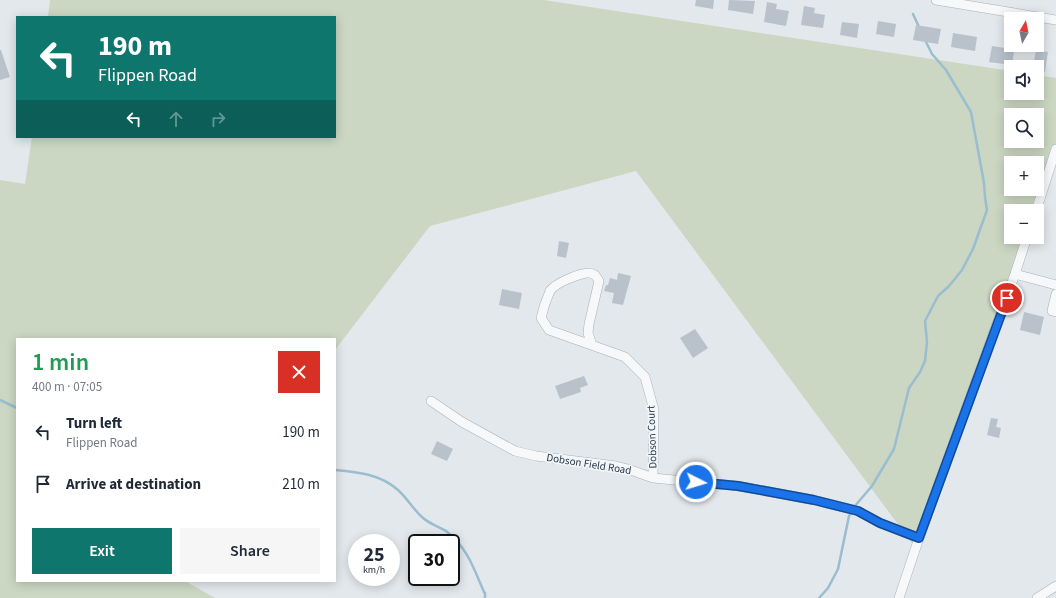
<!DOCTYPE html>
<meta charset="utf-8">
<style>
body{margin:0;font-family:"Source Sans 3",sans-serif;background:#f6f6f7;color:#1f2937;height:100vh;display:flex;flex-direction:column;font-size:15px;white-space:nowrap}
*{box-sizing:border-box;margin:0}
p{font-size:13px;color:#747a83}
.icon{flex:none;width:22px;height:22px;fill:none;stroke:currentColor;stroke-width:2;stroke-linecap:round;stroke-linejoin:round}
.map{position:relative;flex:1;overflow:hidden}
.side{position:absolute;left:16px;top:338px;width:320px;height:244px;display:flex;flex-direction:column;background:#fff;border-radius:0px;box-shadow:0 2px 10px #0003}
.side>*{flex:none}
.top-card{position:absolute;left:16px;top:16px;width:320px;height:122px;border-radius:0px;box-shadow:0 2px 10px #0003;background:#0f766e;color:#fff;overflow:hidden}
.needle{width:26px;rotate:9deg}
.controls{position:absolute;left:1004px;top:12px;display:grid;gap:8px}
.controls a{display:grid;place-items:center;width:40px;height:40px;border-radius:0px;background:#fff;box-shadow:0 2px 10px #0003;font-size:20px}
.speed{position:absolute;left:348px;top:534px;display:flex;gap:8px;font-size:20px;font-weight:700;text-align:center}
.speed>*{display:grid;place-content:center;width:52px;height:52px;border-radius:50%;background:#fff;box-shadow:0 2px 10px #0003;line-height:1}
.speed small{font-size:10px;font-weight:400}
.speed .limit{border:2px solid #111;border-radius:6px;background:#fff;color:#111}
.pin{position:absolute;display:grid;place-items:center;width:34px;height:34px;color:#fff;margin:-17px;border:2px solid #fff;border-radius:50%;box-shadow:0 1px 4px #0007}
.me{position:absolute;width:44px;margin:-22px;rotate:95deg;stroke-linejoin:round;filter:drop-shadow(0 0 3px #0008)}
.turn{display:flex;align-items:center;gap:14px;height:84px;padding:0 16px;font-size:18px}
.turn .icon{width:52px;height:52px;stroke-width:2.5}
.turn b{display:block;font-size:28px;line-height:34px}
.lanes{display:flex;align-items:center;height:38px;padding:0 16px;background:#0003;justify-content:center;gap:20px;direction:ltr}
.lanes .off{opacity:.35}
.round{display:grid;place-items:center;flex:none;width:42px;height:42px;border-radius:0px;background:#f6f6f7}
.headline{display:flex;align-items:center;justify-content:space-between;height:68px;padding:0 16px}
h1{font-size:24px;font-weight:600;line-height:30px;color:#1e9e55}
.button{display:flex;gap:8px;margin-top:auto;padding:8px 16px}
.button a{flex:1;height:46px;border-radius:0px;background:#0f766e;color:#fff;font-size:16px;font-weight:600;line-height:46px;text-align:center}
.button a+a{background:#f6f6f7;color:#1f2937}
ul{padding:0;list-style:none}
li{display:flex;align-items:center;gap:12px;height:52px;padding:0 16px}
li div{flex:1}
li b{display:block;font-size:15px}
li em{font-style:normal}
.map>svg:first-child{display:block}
.green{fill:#cbd7c3;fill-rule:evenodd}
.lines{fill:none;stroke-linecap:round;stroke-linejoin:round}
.stream{stroke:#9abdd0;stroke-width:2.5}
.building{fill:#b9c2cb}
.minor-casing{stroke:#a7b0b7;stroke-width:10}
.minor{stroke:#f6f8fa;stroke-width:9}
.route-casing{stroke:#114b97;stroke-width:10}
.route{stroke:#1a73e8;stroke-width:7}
.labels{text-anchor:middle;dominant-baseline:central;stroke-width:3.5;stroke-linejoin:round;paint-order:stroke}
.street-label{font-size:11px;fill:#283847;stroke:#f3f6f9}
</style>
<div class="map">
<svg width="1056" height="598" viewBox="0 0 1056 598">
<rect width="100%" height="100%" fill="#e3e8ec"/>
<!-- green -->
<path class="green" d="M 50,0 L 544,0 L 1011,71 L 1011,93 L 1037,93 L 1037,75 L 1056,78 L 1056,145 L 1033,211 L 1011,211 L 1011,237 L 1024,237 L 917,550 L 636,171 L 430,226 L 335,350 L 335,339 L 17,339 L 17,581 L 185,581 L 215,598 L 0,598 L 0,180 L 25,184 L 32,137 L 335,137 L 335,17 L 48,17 ZM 1011,115 L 1037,115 L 1037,141 L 1011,141 ZM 1011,163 L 1037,163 L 1037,189 L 1011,189 Z"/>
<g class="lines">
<!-- stream -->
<path class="stream" d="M 913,14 L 919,27
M 0,400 L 17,408
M 335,470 C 357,472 380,474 398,490 C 407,498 413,509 422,517 C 429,524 438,526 446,531 C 467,547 474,569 484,592 L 485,593 L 485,598
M 854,507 L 872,486 L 894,449 L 909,388 L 920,372 L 925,361 L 927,342 L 925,321 L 938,296 L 949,286 L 962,270 L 973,249 L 987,210 L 985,197 L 984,183 L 971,112 L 946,70 L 932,54 L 925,40
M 819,598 L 828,588 L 838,569 L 849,516 L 852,512"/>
</g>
<!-- building -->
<path class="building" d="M 696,0 L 714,0 L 713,9 L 695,6 Z
M 729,0 L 755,1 L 753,14 L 728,10 Z
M 767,2 L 777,4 L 776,9 L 789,11 L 786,26 L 764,22 Z
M 804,6 L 815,8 L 814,13 L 825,15 L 823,28 L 801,25 Z
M 878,21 L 896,24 L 894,37 L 876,34 Z
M 842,22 L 859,24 L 857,38 L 840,35 Z
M 916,25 L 941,29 L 938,44 L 913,40 Z
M 953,33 L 977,37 L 975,51 L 951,47 Z
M 1006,45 L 1015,45 L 1012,65 L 989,62 L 992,46 L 1005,48 Z
M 0,50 L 1,50 L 10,77 L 0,80 Z
M 1036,50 L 1048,52 L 1045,72 L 1037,71 L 1037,67 L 1033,67 Z
M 559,241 L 569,243 L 566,258 L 557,256 Z
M 618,273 L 631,276 L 623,305 L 612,303 L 614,293 L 604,291 L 606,285 L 608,285 L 610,278 L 617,280 Z
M 502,289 L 522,293 L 519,309 L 499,305 Z
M 1024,312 L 1044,317 L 1040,335 L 1020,330 Z
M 695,329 L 708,348 L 693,358 L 680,338 Z
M 584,376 L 588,385 L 580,388 L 581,392 L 560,399 L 555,386 Z
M 991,418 L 998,419 L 996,427 L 1001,428 L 999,438 L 987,435 Z
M 437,441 L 453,449 L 447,461 L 431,454 Z"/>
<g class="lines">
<defs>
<path id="minor" d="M 936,0 L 1056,20
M 1036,211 L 1056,149
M 1015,274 L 1056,285
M 1056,294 L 1052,311 L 1056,312
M 592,345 L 588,333 L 589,324 L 599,281 L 595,275 C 593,274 591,273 589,273 C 580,273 555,283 550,291 C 546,300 543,309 541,318 L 549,330 L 625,357 L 645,377 L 654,410 L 653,478
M 431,401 L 462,422 L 515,451 L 536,456 L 616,466 L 628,469 L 653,478 L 738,486 L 814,500 L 858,511 L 880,523 L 919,538
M 899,598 L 919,538 L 1015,274 L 1027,237
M 1037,598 L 1056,586"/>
</defs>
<!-- minor casing -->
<use href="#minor" class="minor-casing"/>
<!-- minor -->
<use href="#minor" class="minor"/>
</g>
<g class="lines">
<defs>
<path id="route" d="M 696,482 L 738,486 L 814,500 L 858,511 L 880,523 L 919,538 L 1007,298"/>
</defs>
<!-- route casing -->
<use href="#route" class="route-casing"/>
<!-- route -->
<use href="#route" class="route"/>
</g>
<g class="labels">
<!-- street labels -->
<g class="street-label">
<text transform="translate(652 437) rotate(-92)">Dobson Court</text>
<text transform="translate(589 464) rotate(9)">Dobson Field Road</text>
</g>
</g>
</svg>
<div class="controls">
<a><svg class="needle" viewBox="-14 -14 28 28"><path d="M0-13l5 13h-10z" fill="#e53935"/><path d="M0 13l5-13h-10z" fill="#747a83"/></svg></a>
<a><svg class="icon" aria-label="sound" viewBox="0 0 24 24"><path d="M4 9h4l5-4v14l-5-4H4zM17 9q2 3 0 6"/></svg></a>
<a><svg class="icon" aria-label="search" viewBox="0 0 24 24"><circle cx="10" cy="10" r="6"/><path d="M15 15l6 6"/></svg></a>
<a>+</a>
<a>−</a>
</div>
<div class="speed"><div>25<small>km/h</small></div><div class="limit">30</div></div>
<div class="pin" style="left:1007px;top:298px;background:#d93025"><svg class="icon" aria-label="arrive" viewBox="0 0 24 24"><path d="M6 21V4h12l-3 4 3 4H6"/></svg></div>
<svg class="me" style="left:696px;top:482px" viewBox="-20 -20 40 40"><circle r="17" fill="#1a73e8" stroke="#fff" stroke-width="3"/><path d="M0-11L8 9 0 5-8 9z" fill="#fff"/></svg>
<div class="top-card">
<div class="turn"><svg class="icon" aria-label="left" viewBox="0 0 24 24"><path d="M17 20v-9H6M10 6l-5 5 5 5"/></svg><div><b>190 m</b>Flippen Road</div></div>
<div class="lanes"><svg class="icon" aria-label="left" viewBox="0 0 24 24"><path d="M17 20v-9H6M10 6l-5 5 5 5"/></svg><svg class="icon off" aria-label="ahead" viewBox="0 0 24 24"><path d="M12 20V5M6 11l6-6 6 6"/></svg><svg class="icon off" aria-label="right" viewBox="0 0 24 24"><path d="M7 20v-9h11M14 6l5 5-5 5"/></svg></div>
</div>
<section class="side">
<div class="headline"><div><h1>1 min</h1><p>400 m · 07:05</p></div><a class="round" style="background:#d93025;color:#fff"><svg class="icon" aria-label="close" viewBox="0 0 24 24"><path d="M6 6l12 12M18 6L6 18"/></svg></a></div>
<ul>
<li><svg class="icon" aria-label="left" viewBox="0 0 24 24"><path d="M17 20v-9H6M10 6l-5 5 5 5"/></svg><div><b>Turn left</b><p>Flippen Road</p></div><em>190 m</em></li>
<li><svg class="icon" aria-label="arrive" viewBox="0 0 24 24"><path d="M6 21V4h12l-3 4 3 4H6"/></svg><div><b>Arrive at destination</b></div><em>210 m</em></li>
</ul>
<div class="button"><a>Exit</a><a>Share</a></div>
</section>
</div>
